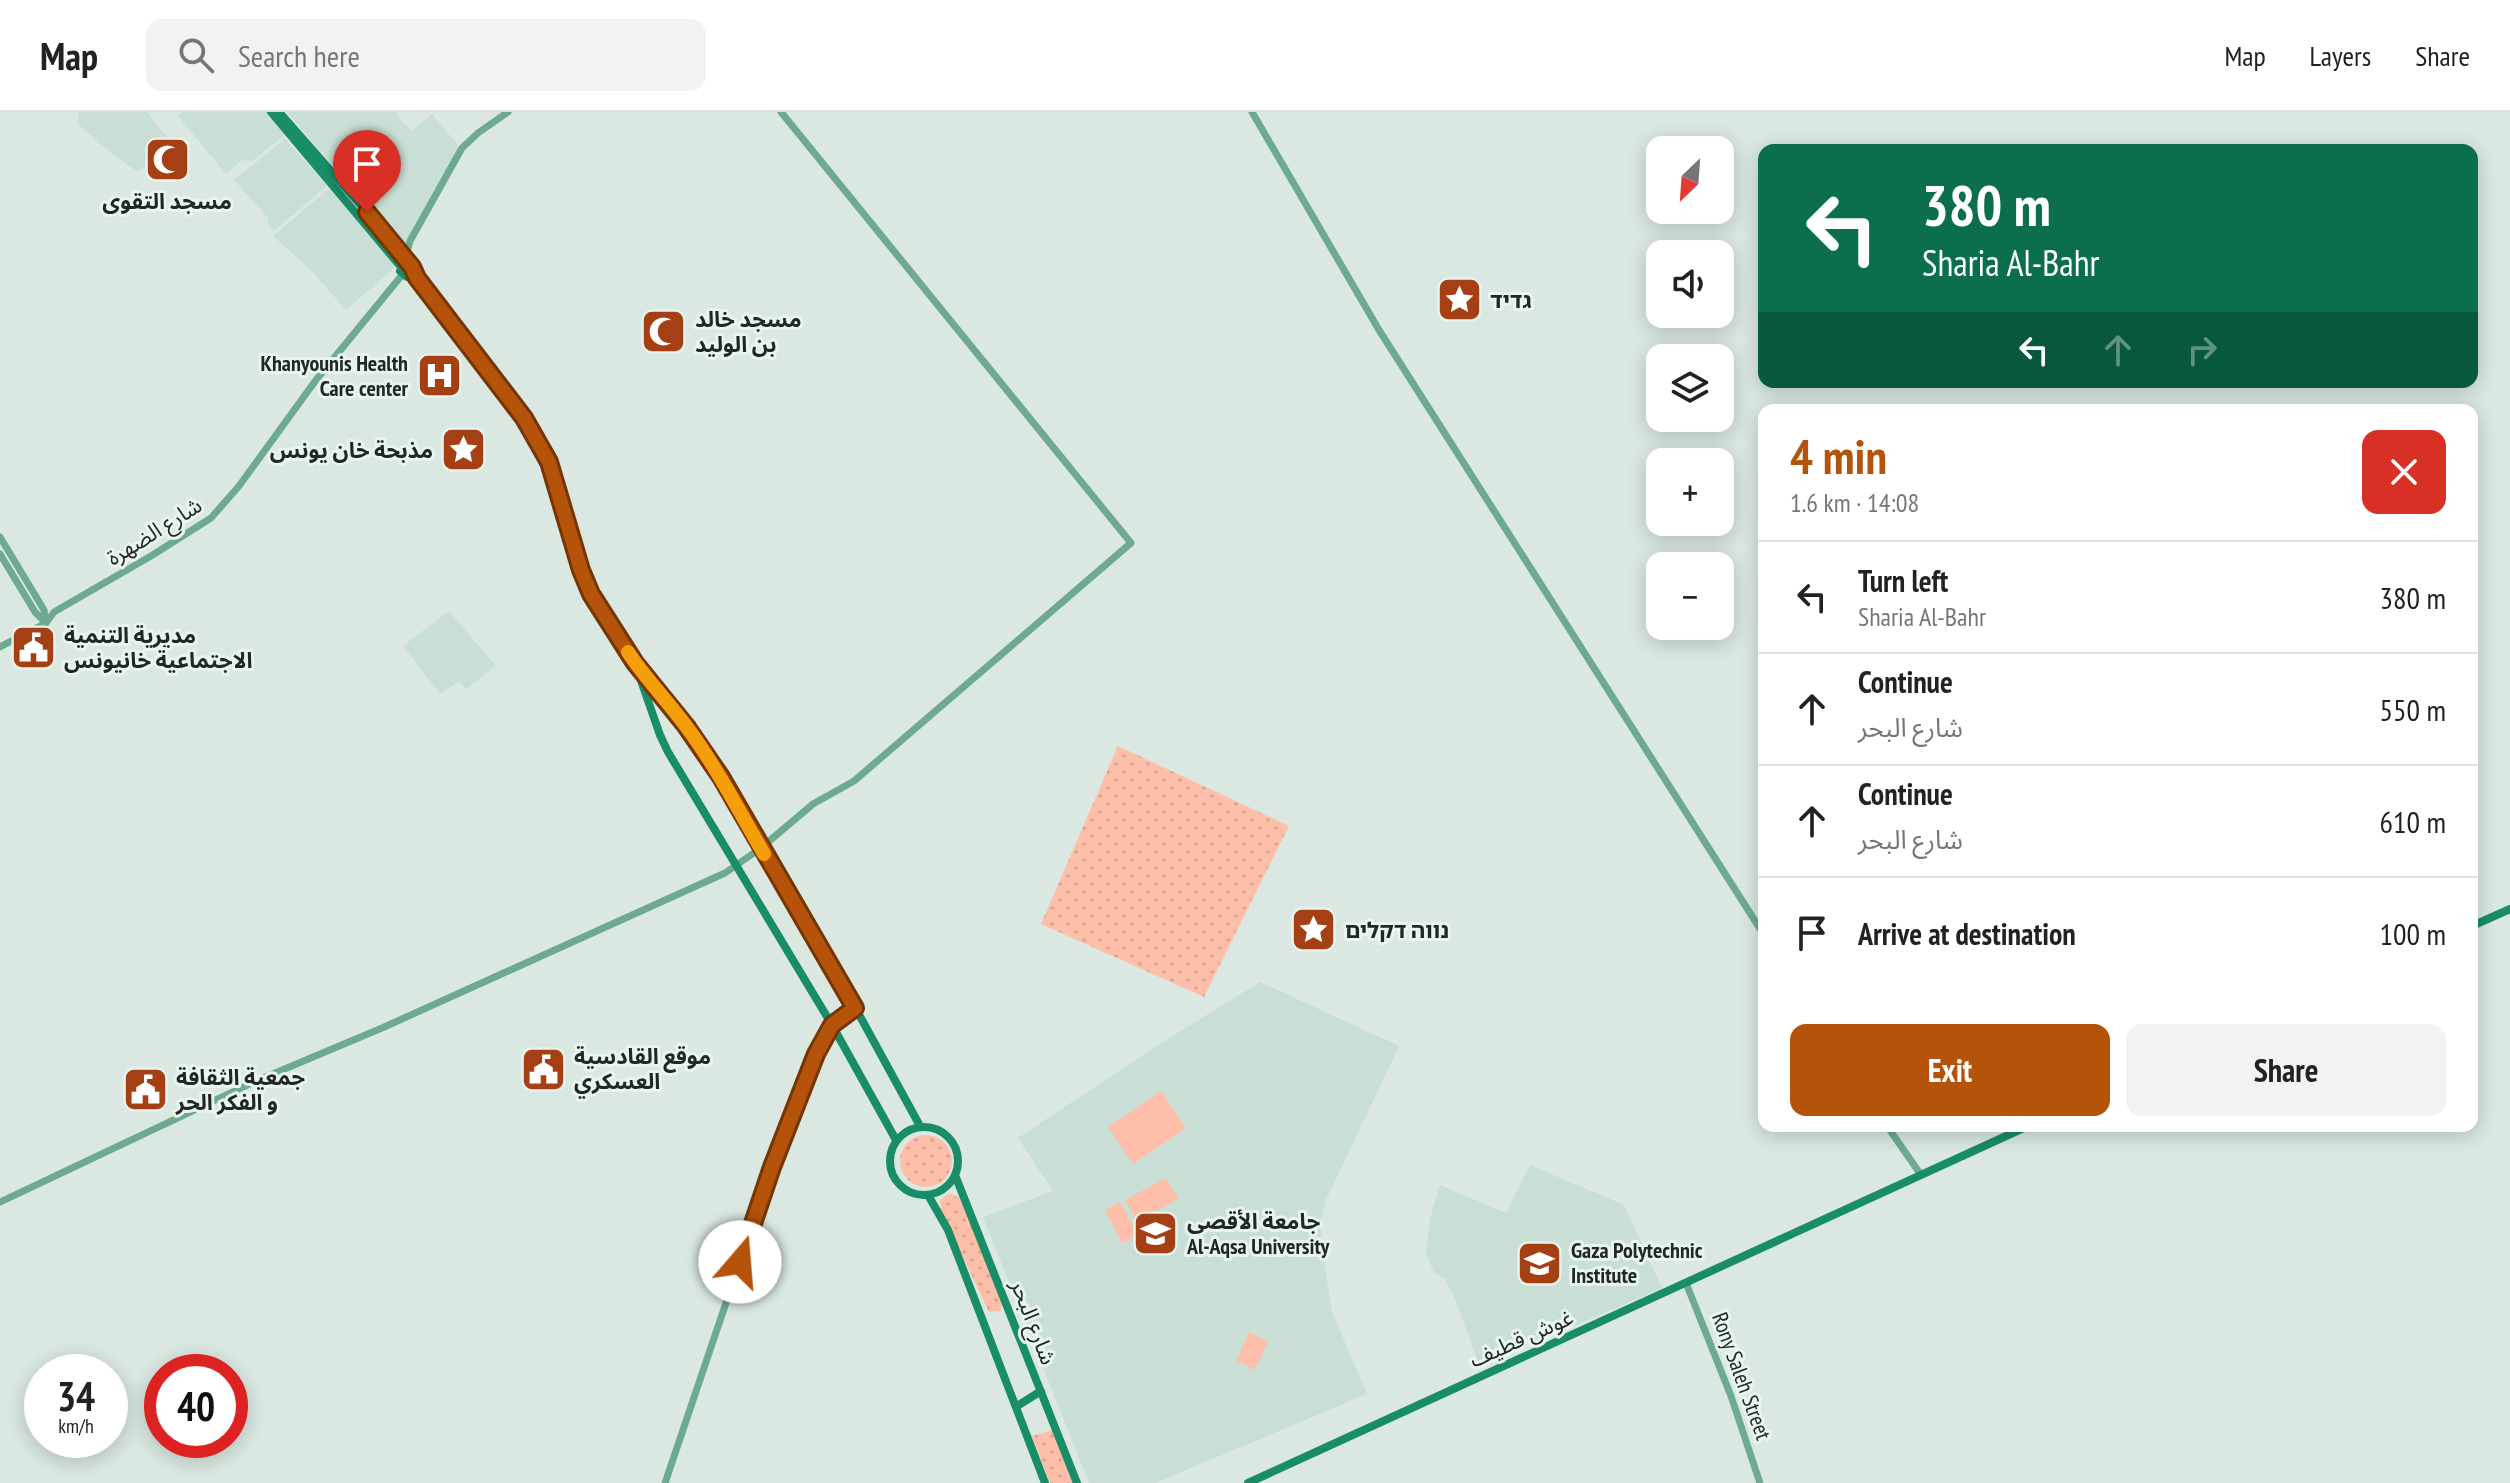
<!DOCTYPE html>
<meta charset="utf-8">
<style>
body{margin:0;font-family:"PT Sans Narrow","Noto Sans Arabic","Noto Sans Hebrew",sans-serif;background:#f2f2f2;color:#222;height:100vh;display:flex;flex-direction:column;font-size:30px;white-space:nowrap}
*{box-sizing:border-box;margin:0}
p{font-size:26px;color:#767676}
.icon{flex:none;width:44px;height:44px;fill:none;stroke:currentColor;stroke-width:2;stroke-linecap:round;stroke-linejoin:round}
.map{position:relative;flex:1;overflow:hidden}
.side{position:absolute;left:1758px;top:292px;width:720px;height:728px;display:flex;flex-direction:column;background:#fff;border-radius:16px;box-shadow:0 4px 20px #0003}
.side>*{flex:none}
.hud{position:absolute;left:1758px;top:32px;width:720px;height:244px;border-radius:16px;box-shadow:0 4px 20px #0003;background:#0b6e4f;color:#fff;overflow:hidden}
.needle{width:52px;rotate:205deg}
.fabs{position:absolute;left:1646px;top:24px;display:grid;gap:16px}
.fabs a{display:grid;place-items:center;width:88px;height:88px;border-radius:16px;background:#fff;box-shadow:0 4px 20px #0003;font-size:40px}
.speed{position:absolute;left:24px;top:1242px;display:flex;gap:16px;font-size:40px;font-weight:700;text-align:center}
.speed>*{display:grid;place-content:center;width:104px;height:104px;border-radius:50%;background:#fff;box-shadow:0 4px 20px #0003;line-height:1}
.speed small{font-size:20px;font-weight:400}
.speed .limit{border:12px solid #d22;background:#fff;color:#111}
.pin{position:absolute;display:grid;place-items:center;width:68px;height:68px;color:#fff;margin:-82px -34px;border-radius:50% 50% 50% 0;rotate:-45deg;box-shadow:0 0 8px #0007}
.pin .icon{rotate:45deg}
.me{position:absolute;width:88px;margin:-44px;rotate:18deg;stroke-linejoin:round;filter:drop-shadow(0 0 6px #0008)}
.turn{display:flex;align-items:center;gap:28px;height:168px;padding:0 32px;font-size:36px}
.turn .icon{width:104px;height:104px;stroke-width:2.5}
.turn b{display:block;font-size:56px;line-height:68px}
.lanes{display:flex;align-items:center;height:76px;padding:0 32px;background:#0003;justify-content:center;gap:40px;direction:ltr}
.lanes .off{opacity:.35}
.round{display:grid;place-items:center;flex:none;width:84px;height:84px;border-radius:16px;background:#f2f2f2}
.head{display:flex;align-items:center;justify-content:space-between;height:136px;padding:0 32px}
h1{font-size:48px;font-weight:700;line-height:60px;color:#b45309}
.button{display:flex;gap:16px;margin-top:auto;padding:16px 32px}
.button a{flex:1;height:92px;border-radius:16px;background:#b45309;color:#fff;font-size:32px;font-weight:700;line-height:92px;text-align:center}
.button a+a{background:#f2f2f2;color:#222}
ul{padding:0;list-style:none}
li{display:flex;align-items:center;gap:24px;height:112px;padding:0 32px;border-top:2px solid #e0e0e0}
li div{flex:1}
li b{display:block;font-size:30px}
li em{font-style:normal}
header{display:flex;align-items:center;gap:48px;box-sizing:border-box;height:112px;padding:0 40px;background:#fff;border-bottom:2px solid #e0e0e0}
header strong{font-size:38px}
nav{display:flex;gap:44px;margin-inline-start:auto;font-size:28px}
.search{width:560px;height:72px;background:#f2f2f2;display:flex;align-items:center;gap:20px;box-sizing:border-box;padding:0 28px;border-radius:16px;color:#767676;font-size:30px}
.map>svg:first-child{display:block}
.built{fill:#c9ded4}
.grass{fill:url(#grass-dots)}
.pitch{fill:#fdbfa9}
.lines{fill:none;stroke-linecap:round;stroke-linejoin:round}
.tertiary{stroke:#6daa90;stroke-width:7}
.secondary{stroke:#188d67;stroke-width:8}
.route-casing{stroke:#753606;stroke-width:20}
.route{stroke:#b45309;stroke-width:14}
.slow{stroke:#f59e0b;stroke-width:14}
.labels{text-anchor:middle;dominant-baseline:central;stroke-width:6;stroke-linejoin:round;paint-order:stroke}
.poi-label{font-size:22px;font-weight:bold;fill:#222725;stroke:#e7f5ee;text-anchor:start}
.street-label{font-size:22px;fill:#222725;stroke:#e7f5ee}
</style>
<header>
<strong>Map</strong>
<div class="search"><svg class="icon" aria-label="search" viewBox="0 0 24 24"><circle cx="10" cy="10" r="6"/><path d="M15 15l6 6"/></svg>Search here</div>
<nav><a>Map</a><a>Layers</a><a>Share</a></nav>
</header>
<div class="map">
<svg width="2510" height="1371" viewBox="0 0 2510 1371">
<defs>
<pattern id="grass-dots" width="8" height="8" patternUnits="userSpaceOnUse" patternTransform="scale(2)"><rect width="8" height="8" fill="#fdbfa9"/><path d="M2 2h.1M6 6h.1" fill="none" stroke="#d9a491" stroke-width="1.8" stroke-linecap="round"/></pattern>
</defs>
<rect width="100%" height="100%" fill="#dae8e1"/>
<!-- built -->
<path class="built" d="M 79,0 L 147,0 L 173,33 L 138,60 L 112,42 L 77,11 Z
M 182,0 L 269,0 L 287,21 L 252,49 L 242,48 L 226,62 L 178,4 Z
M 287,0 L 397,0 L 396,2 L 411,19 L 432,2 L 460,36 L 403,135 Z
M 285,27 L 327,74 L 274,119 L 267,110 L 269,107 L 234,68 Z
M 330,76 L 395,152 L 394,156 L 346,198 L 312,159 L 273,124 Z
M 449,499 L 496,554 L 466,577 L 459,569 L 440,582 L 403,534 Z
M 1260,870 L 1399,934 L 1326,1088 L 1321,1110 L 1321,1134 L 1332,1200 L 1367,1282 L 1155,1371 L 1089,1371 L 983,1105 L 1053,1079 L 1018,1026 L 1155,935 Z
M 1530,1053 L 1624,1093 L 1662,1176 L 1536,1230 L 1530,1225 L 1478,1250 L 1454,1184 L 1444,1166 L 1434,1161 L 1426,1141 L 1430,1107 L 1440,1073 L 1506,1101 Z"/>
<!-- grass -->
<path class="grass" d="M 1118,634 L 1289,714 L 1204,885 L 1041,812 Z
M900 1049a26 26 0 1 1 52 0a26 26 0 1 1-52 0Z
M 949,1081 L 962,1087 L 1003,1190 L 1000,1199 L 989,1200 L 941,1099 L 940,1088 Z
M 1053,1318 L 1074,1371 L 1050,1371 L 1032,1324 Z"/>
<!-- pitch -->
<path class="pitch" d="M 1161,979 L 1186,1016 L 1133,1052 L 1108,1015 Z
M 1166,1066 L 1178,1087 L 1137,1110 L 1125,1088 Z
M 1120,1090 L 1138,1123 L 1122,1131 L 1105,1098 Z
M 1249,1220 L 1268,1229 L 1255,1258 L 1236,1249 Z"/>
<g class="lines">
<!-- tertiary -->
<path class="tertiary" d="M 1252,0 L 1379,218 L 1764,823
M 405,147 L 410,129 L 462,36 L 478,21 L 508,0
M 0,425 L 44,498 L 46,511
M 0,442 L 35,500 L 45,510
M 0,535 L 46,511 L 54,500 L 151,444 L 211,406 L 239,374 L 316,268 L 402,163
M 1887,1014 L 1921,1063
M 0,1090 L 256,969 L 382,916 L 725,761 L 761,736 L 813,692 L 854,669 L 1131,431 L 781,0
M 1686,1171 L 1731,1284 L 1760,1371
M 665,1371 L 772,1055 L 802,974 L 832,913 L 855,896"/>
<!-- secondary -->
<path class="secondary" d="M 271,0 L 401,155
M 279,0 L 367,100 L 409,152
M 413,159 L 407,165 L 400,159 L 405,152 L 412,155 L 417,166 L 524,306 L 549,350 L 581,458 L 591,482 L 635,551 L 686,614 L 721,665 L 850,886 L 920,1014
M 428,187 L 525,317
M 638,560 L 660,623 L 668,640 L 832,913 L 896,1028
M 2472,814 L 2510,797
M890 1049a34 34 0 1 1 68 0a34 34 0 1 1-68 0Z
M 955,1063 L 1077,1371
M 928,1083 L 948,1118 L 1045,1371
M 1017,1294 L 1041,1279
M 1248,1371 L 2028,1014"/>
</g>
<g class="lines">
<defs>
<path id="route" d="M 367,100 L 412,155 L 417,166 L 524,306 L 549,350 L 581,458 L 591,482 L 635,551 L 686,614 L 721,665 L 855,896 L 832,913 L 816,942 L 772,1055 L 740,1150"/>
</defs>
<!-- route casing -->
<use href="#route" class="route-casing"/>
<!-- route -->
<use href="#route" class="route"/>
<!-- slow -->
<path class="slow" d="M 628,540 C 645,566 667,588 686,614 C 716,654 739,699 764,742"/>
</g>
<!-- icons -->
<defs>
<symbol id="mosque-square" viewBox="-11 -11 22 22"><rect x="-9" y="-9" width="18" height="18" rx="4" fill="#a54015" stroke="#e7f5ee"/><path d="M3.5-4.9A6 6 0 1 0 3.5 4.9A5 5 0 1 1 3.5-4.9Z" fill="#fff"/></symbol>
<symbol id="sight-square" viewBox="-11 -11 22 22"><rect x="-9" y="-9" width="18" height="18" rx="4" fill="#a54015" stroke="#e7f5ee"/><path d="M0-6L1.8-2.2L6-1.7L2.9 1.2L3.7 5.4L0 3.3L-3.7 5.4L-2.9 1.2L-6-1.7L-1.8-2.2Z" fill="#fff"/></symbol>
<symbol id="hospital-square" viewBox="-11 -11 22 22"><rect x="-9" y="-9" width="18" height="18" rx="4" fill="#a54015" stroke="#e7f5ee"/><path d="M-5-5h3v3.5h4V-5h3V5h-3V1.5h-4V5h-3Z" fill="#fff"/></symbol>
<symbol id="civic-square" viewBox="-11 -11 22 22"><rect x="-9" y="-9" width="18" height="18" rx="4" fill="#a54015" stroke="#e7f5ee"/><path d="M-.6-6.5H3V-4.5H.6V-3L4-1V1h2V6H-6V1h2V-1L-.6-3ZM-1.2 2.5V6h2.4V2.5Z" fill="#fff"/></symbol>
<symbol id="university-square" viewBox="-11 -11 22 22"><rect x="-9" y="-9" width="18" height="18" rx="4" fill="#a54015" stroke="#e7f5ee"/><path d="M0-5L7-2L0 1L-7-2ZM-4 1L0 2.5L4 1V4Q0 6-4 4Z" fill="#fff"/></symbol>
</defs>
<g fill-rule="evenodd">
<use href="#mosque-square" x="142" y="22" width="51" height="51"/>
<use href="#sight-square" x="1434" y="162" width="51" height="51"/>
<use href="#mosque-square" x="638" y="194" width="51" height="51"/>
<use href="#hospital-square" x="414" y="238" width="51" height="51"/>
<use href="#sight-square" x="438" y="312" width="51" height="51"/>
<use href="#civic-square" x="8" y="510" width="51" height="51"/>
<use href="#sight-square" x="1288" y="792" width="51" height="51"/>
<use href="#civic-square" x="518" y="932" width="51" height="51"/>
<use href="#civic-square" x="120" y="952" width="51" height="51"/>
<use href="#university-square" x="1130" y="1096" width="51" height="51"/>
<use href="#university-square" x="1514" y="1126" width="51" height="51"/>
</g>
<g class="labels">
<!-- poi labels -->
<g class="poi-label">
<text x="167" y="89" text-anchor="middle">مسجد التقوى</text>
<text x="1490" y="188">גדיד</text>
<text x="695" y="207">مسجد خالد<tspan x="695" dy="25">بن الوليد</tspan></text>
<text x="408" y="251" text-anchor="end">Khanyounis Health<tspan x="408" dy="25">Care center</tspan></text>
<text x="433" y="338" text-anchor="end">مذبحة خان يونس</text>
<text x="64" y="523">مديرية التنمية<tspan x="64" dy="25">الاجتماعية خانيونس</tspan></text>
<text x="1345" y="818">נווה דקלים</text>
<text x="574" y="944">موقع القادسية<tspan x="574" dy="25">العسكري</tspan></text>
<text x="176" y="965">جمعية الثقافة<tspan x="176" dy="25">و الفكر الحر</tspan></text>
<text x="1187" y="1109">جامعة الأقصى<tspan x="1187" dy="25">Al-Aqsa University</tspan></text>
<text x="1571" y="1138">Gaza Polytechnic<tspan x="1571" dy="25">Institute</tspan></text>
</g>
<!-- street labels -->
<g class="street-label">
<text transform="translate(154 419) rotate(-32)">شارع الضهرة</text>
<text transform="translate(1034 1210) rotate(69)">شارع البحر</text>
<text transform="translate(1521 1226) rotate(-24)">غوش قطيف</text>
<text transform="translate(1742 1264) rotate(70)">Rony Saleh Street</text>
</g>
</g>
</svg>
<div class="fabs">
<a><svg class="needle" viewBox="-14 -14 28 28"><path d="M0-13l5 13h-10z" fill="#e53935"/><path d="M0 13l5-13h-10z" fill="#767676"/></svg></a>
<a><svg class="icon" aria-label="sound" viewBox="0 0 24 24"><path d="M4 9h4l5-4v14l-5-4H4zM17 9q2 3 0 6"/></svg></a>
<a><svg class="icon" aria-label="layers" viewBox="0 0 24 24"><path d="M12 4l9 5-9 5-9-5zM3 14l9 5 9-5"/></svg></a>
<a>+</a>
<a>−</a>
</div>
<div class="speed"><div>34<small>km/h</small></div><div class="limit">40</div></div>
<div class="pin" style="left:367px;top:100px;background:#d93025"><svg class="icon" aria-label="arrive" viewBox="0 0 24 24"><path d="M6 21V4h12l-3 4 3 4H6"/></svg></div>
<svg class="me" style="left:740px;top:1150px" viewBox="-20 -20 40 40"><circle r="19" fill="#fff"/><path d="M0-13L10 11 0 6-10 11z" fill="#b45309"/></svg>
<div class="hud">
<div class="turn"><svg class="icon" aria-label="left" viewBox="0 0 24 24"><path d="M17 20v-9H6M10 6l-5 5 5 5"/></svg><div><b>380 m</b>Sharia Al-Bahr</div></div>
<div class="lanes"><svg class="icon" aria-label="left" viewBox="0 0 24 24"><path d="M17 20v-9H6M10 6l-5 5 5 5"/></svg><svg class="icon off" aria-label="ahead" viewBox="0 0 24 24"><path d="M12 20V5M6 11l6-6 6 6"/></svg><svg class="icon off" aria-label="right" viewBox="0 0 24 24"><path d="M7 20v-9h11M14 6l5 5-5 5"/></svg></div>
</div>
<section class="side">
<div class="head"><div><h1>4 min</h1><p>1.6 km · 14:08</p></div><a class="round" style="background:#d93025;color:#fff"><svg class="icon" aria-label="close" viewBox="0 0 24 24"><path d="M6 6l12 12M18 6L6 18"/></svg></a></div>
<ul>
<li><svg class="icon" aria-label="left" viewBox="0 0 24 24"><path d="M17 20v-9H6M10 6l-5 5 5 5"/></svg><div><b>Turn left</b><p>Sharia Al-Bahr</p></div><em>380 m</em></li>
<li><svg class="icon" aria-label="ahead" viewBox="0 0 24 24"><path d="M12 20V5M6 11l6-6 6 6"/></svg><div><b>Continue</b><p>شارع البحر</p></div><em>550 m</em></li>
<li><svg class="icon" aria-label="ahead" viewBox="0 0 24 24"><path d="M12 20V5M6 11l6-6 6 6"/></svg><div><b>Continue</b><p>شارع البحر</p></div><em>610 m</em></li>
<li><svg class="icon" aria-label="arrive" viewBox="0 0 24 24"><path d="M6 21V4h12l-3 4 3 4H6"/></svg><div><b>Arrive at destination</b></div><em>100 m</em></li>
</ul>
<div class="button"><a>Exit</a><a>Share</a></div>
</section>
</div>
